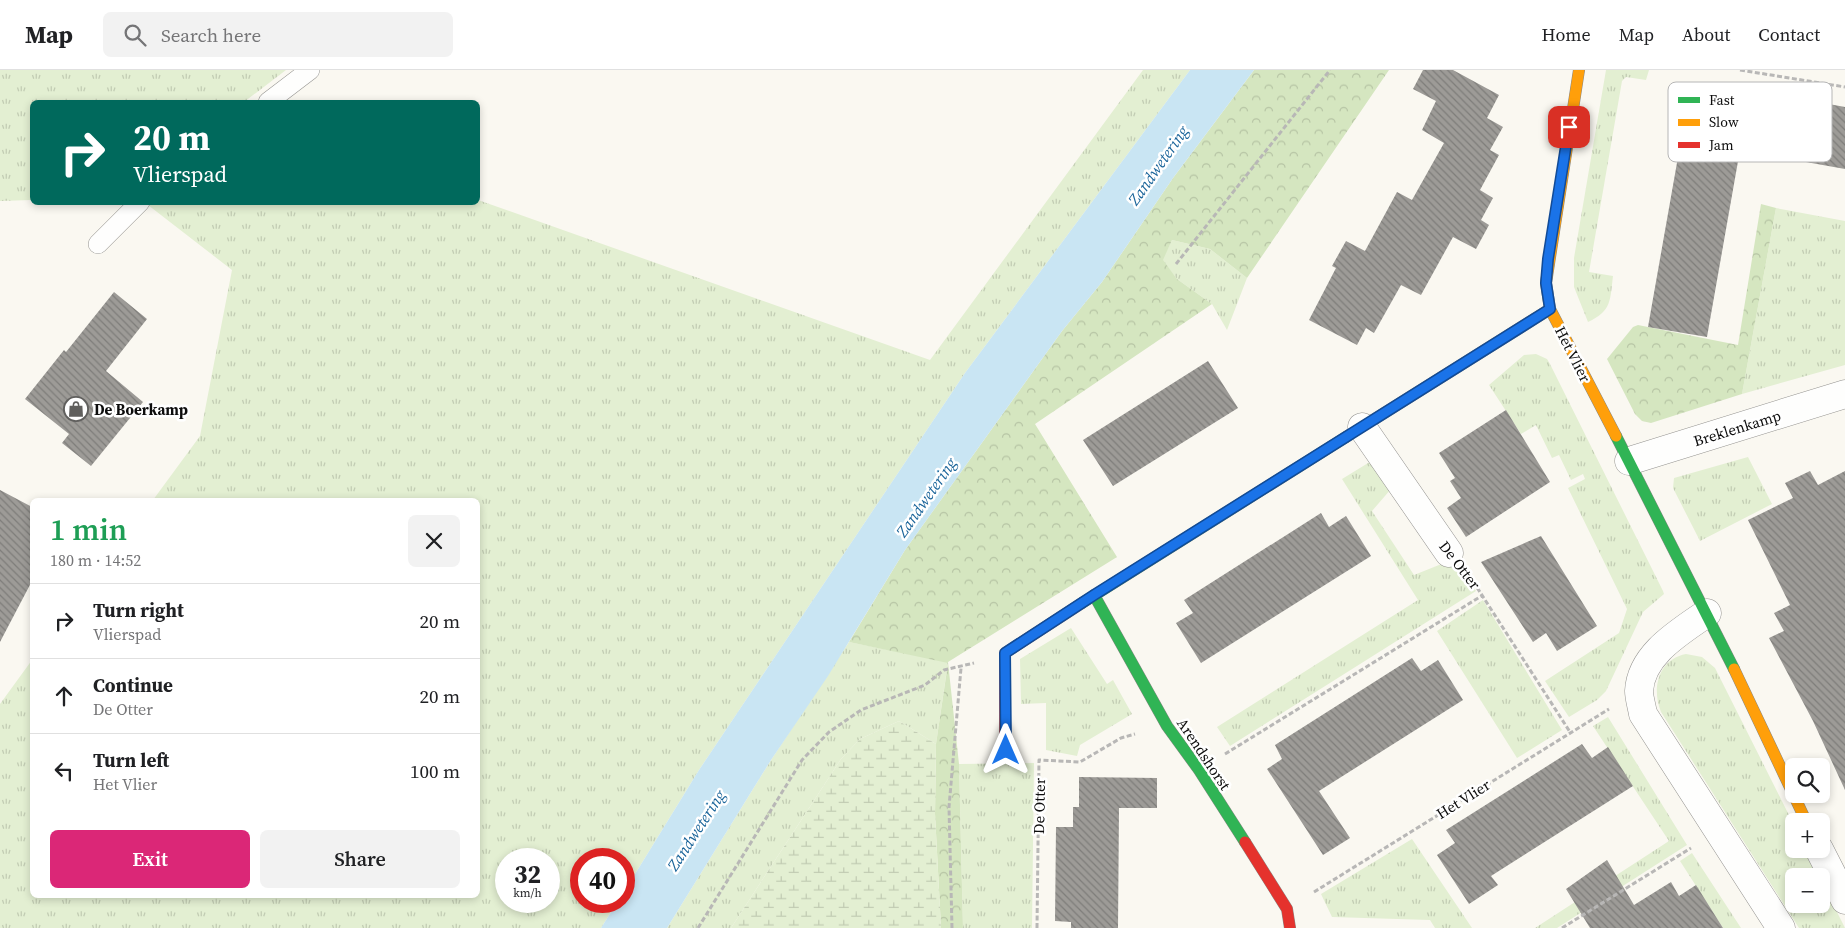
<!DOCTYPE html>
<meta charset="utf-8">
<style>
body{margin:0;font-family:"Source Serif 4",serif;background:#f2f2f2;color:#202124;height:100vh;display:flex;flex-direction:column;font-size:19px;white-space:nowrap}
*{box-sizing:border-box;margin:0}
p{font-size:16px;color:#757577}
.icon{flex:none;width:28px;height:28px;fill:none;stroke:currentColor;stroke-width:2;stroke-linecap:round;stroke-linejoin:round}
.map{position:relative;flex:1;overflow:hidden}
.side{position:absolute;left:30px;top:428px;width:450px;height:400px;display:flex;flex-direction:column;background:#fff;border-radius:8px;box-shadow:0 2px 8px #0003}
.side>*{flex:none}
.banner{position:absolute;left:30px;top:30px;width:450px;height:105px;border-radius:8px;box-shadow:0 2px 8px #0003;background:#00695c;color:#fff;overflow:hidden}
.controls{position:absolute;left:1785px;top:688px;display:grid;gap:10px}
.controls a{display:grid;place-items:center;width:45px;height:45px;border-radius:8px;background:#fff;box-shadow:0 2px 8px #0003;font-size:25px}
.speed{position:absolute;left:495px;top:778px;display:flex;gap:10px;font-size:25px;font-weight:700;text-align:center}
.speed>*{display:grid;place-content:center;width:65px;height:65px;border-radius:50%;background:#fff;box-shadow:0 2px 8px #0003;line-height:1}
.speed small{font-size:12px;font-weight:400}
.speed .limit{border:8px solid #d22;background:#fff;color:#111}
.pin{position:absolute;display:grid;place-items:center;width:42px;height:42px;color:#fff;margin:-21px;border-radius:10px;box-shadow:0 2px 8px #0006}
.me{position:absolute;width:55px;margin:-28px;rotate:0deg;stroke-linejoin:round;filter:drop-shadow(0 0 4px #0008)}
.turn{display:flex;align-items:center;gap:18px;height:105px;padding:0 20px;font-size:22px}
.turn .icon{width:65px;height:65px;stroke-width:2.5}
.turn b{display:block;font-size:35px;line-height:42px}
.round{display:grid;place-items:center;flex:none;width:52px;height:52px;border-radius:8px;background:#f2f2f2}
.headline{display:flex;align-items:center;justify-content:space-between;height:85px;padding:0 20px}
h1{font-size:30px;font-weight:600;line-height:38px;color:#1e9e55}
.action{display:flex;gap:10px;margin-top:auto;padding:10px 20px}
.action a{flex:1;height:58px;border-radius:8px;background:#db2777;color:#fff;font-size:20px;font-weight:600;line-height:58px;text-align:center}
.action a+a{background:#f2f2f2;color:#202124}
ul{padding:0;list-style:none}
li{display:flex;align-items:center;gap:15px;height:75px;padding:0 20px;border-top:1px solid #e0e0e0}
li div{flex:1}
li b{display:block;font-size:19px}
li em{font-style:normal}
header{display:flex;align-items:center;gap:30px;box-sizing:border-box;height:70px;padding:0 25px;background:#fff;border-bottom:1px solid #e0e0e0}
header strong{font-size:24px}
nav{display:flex;gap:28px;margin-inline-start:auto;font-size:18px}
.search{width:350px;height:45px;background:#f2f2f2;display:flex;align-items:center;gap:12px;box-sizing:border-box;padding:0 18px;border-radius:8px;color:#757577;font-size:19px}
.map>svg:first-child{display:block}
.grass{fill:url(#grass-tufts);fill-rule:evenodd}
.forest{fill:url(#forest-crowns)}
.wetland{fill:url(#wetland-marsh)}
.water{fill:#c9e5f3}
.building{fill:url(#building-back-hatch)}
.lines{fill:none;stroke-linecap:round;stroke-linejoin:round}
.lane-casing{stroke:#949390;stroke-width:20}
.street-casing{stroke:#949390;stroke-width:29}
.fast-casing{stroke:#8a8986;stroke-width:12}
.slow-casing{stroke:#8a8986;stroke-width:12}
.jam-casing{stroke:#8a8986;stroke-width:12}
.path{stroke:#b8b7b6;stroke-width:3;stroke-dasharray:5 2.5;stroke-linecap:butt}
.lane{stroke:#fefefd;stroke-width:19}
.street{stroke:#fefefd;stroke-width:28}
.fast{stroke:#30b455;stroke-width:11}
.slow{stroke:#ff9f0a;stroke-width:11}
.jam{stroke:#e5322d;stroke-width:11}
.route-casing{stroke:#114b97;stroke-width:12}
.route{stroke:#1a73e8;stroke-width:9}
.labels{text-anchor:middle;dominant-baseline:central;stroke-width:5;stroke-linejoin:round;paint-order:stroke}
.street-label{font-size:15px;fill:#0d0d0d;stroke:#fff}
.poi-label{font-size:15px;font-weight:bold;fill:#0d0d0d;stroke:#fff;text-anchor:start}
.water-label{font-size:16px;font-style:italic;fill:#1b659a;stroke:#fff}
.key{fill:#fff;stroke:#b6b6b6;stroke-width:1}
.key-label{font-size:14px;fill:#0d0d0d}
</style>
<header>
<strong>Map</strong>
<div class="search"><svg class="icon" aria-label="search" viewBox="0 0 24 24"><circle cx="10" cy="10" r="6"/><path d="M15 15l6 6"/></svg>Search here</div>
<nav><a>Home</a><a>Map</a><a>About</a><a>Contact</a></nav>
</header>
<div class="map">
<svg width="1845" height="858" viewBox="0 0 1845 858">
<defs>
<pattern id="grass-tufts" width="24" height="20" patternUnits="userSpaceOnUse" patternTransform="scale(1.25)"><rect width="24" height="20" fill="#e3efd2"/><path d="M3 7l-1-3M5 7V3M7 7l1-3M15 17l-1-3M17 17v-4M19 17l1-3" fill="none" stroke="#c2ccb3"/></pattern>
<pattern id="forest-crowns" width="20" height="18" patternUnits="userSpaceOnUse" patternTransform="scale(1.25)"><rect width="20" height="18" fill="#d5e6c0"/><path d="M2 6a3 3 0 1 1 6 0M12 15a3 3 0 1 1 6 0" fill="none" stroke="#b6c4a4"/></pattern>
<pattern id="wetland-marsh" width="20" height="14" patternUnits="userSpaceOnUse" patternTransform="scale(1.25)"><rect width="20" height="14" fill="#e3efd2"/><path d="M1 5h8M5 5V1M11 12h8M15 12V8" fill="none" stroke="#c2ccb3"/></pattern>
<pattern id="building-back-hatch" width="6" height="6" patternUnits="userSpaceOnUse" patternTransform="scale(1.25)"><rect width="6" height="6" fill="#9d9b97"/><path d="M-1 5l2 2M0 0l6 6M5-1l2 2" fill="none" stroke="#7e7d7a"/></pattern>
</defs>
<rect width="100%" height="100%" fill="#faf8f1"/>
<!-- grass -->
<path class="grass" d="M 0,0 L 286,0 L 244,32 L 32,32 L 32,130 L 0,131 Z
M 1143,0 L 1190,0 L 965,303 L 699,700 L 624,822 L 624,789 L 581,789 L 581,831 L 618,831 L 601,858 L 0,858 L 0,634 L 32,590 L 32,825 L 478,825 L 478,430 L 153,430 L 200,366 L 232,200 L 148,135 L 151,132 L 478,132 L 478,130 L 930,290 ZM 506,789 L 549,789 L 549,831 L 506,831 Z
M 1606,0 L 1649,0 L 1646,10 L 1626,7 L 1622,11 L 1589,202 L 1613,206 C 1610,230 1612,241 1588,252 L 1574,217 L 1574,188 Z
M 1776,138 L 1845,151 L 1845,295 L 1742,324 Z
M 1172,170 L 1210,179 L 1247,208 L 1227,260 L 1212,234 L 1177,209 L 1162,190 Z
M 1536,284 L 1547,289 L 1550,294 L 1663,521 L 1664,524 L 1643,542 L 1606,621 L 1597,630 L 1569,647 L 1545,611 L 1619,563 L 1627,539 L 1568,418 L 1585,409 L 1583,404 L 1571,410 L 1559,385 L 1552,388 L 1536,355 L 1521,364 L 1489,315 L 1524,285 Z
M 1748,387 L 1772,434 L 1700,471 L 1673,418 L 1674,408 Z
M 1373,390 L 1391,419 L 1372,441 L 1414,505 L 1454,489 L 1476,521 L 1230,676 L 1217,657 L 1418,530 L 1342,409 Z
M 1483,530 L 1562,660 L 1517,688 L 1437,561 Z
M 1071,558 L 1107,614 L 1113,610 L 1132,644 L 1080,675 L 1077,686 L 1046,680 L 1046,633 L 1021,634 L 1020,589 Z
M 849,572 L 948,592 L 936,674 L 899,651 L 860,669 L 841,689 L 731,858 L 667,858 L 771,690 Z
M 1686,584 L 1702,587 L 1715,598 L 1794,755 L 1794,779 L 1806,779 L 1819,806 L 1794,806 L 1794,834 L 1821,834 L 1821,810 L 1845,858 L 1799,858 L 1661,642 C 1651,618 1659,589 1686,584 Z
M 1608,647 L 1687,775 L 1557,858 L 1535,858 L 1669,771 L 1593,656 Z
M 1034,693 L 1032,858 L 963,858 L 959,694 Z
M 1412,769 L 1472,858 L 1435,858 L 1430,850 L 1332,847 L 1321,824 Z
M 1692,783 L 1741,858 L 1723,858 L 1680,791 Z"/>
<!-- forest -->
<path class="forest" d="M 1254,0 L 1389,0 L 1247,208 L 1210,179 L 1172,170 L 1163,190 L 1177,209 L 1212,234 L 1035,354 L 1117,487 L 948,592 L 959,694 L 963,858 L 941,858 L 935,744 L 936,674 L 948,593 L 849,572 L 905,480 L 1062,261 L 1102,212 L 1173,108 Z
M 1761,134 L 1776,138 L 1742,324 L 1651,353 L 1642,351 L 1635,344 L 1607,289 L 1633,257 L 1638,255 L 1738,275 Z"/>
<!-- wetland -->
<path class="wetland" d="M 899,651 L 936,674 L 935,744 L 941,858 L 731,858 L 841,689 L 860,669 Z"/>
<!-- water -->
<path class="water" d="M 1190,0 L 1254,0 L 1173,108 L 1102,212 L 1062,261 L 905,480 L 828,606 L 771,690 L 667,858 L 601,858 L 618,831 L 624,831 L 624,822 L 699,700 L 965,303 Z"/>
<!-- building -->
<path class="building" d="M 1423,0 L 1453,0 L 1499,25 L 1487,48 L 1503,57 L 1490,80 L 1499,85 L 1480,120 L 1493,128 L 1481,150 L 1489,155 L 1476,179 L 1453,167 L 1421,225 L 1401,215 L 1374,263 L 1366,258 L 1357,275 L 1309,250 L 1336,198 L 1332,196 L 1346,171 L 1365,181 L 1397,122 L 1412,130 L 1444,73 L 1422,60 L 1436,31 L 1413,19 Z
M 1807,30 L 1845,37 L 1845,99 L 1740,80 L 1707,267 L 1648,257 L 1681,70 L 1690,71 L 1695,41 L 1802,59 Z
M 114,222 L 147,249 L 106,301 L 143,332 L 91,396 L 62,373 L 69,364 L 25,329 L 64,280 L 66,282 Z
M 1208,291 L 1238,338 L 1113,416 L 1083,370 Z
M 1506,340 L 1550,412 L 1466,467 L 1447,438 L 1461,428 L 1450,411 L 1455,408 L 1439,383 Z
M 1810,401 L 1818,415 L 1845,401 L 1845,720 L 1813,651 L 1769,568 L 1784,561 L 1774,543 L 1790,535 L 1748,450 L 1793,428 L 1785,413 Z
M 0,420 L 32,437 L 32,511 L 0,572 Z
M 1321,443 L 1329,457 L 1346,446 L 1371,486 L 1201,593 L 1176,553 L 1193,543 L 1184,530 Z
M 1541,466 L 1597,556 L 1557,581 L 1546,563 L 1533,572 L 1481,492 Z
M 1412,588 L 1421,601 L 1438,590 L 1463,630 L 1319,721 L 1350,768 L 1323,785 L 1267,699 L 1282,689 L 1275,675 Z
M 1582,674 L 1592,688 L 1608,677 L 1633,716 L 1491,806 L 1498,815 L 1469,834 L 1437,785 L 1455,773 L 1446,760 Z
M 1079,707 L 1157,708 L 1157,738 L 1119,738 L 1118,858 L 1071,858 L 1071,852 L 1055,851 L 1056,757 L 1073,757 L 1073,737 L 1079,737 Z
M 1607,790 L 1634,835 L 1671,812 L 1679,826 L 1696,815 L 1723,858 L 1590,858 L 1566,819 Z"/>
<g class="lines">
<defs>
<path id="lane" d="M 268,32 L 310,0
M 98,174 L 140,132"/>
<path id="street" d="M 1362,357 L 1449,483
M 1629,391 L 1845,324
M 1707,543 C 1680,562 1641,584 1639,621 C 1639,628 1642,637 1643,644 L 1781,858
M 1819,779 L 1845,830"/>
<path id="fast" d="M 1616,366 L 1734,599
M 1094,525 L 1167,656 L 1199,700 L 1245,772
M 1082,533 L 1346,367"/>
<path id="slow" d="M 1579,0 L 1546,213 L 1550,239 L 1616,366
M 1346,367 L 1550,239
M 1734,599 L 1806,751"/>
<path id="jam" d="M 1005,681 L 1005,583 L 1082,533
M 1245,772 L 1287,839 L 1290,858"/>
</defs>
<!-- lane casing -->
<use href="#lane" class="lane-casing"/>
<!-- street casing -->
<use href="#street" class="street-casing"/>
<!-- fast casing -->
<use href="#fast" class="fast-casing"/>
<!-- slow casing -->
<use href="#slow" class="slow-casing"/>
<!-- jam casing -->
<use href="#jam" class="jam-casing"/>
<!-- path -->
<path class="path" d="M 1740,0 L 1845,17
M 1176,194 L 1330,0
M 1469,505 L 1570,662
M 1225,684 L 1483,525
M 1314,822 L 1609,639
M 698,858 L 802,690 L 829,662 L 861,640 L 925,615 L 944,600 L 974,593
M 952,858 L 949,737 L 961,598
M 1037,858 L 1039,690 L 1080,692 L 1121,668 L 1135,664
M 1562,858 L 1691,778"/>
<!-- lane -->
<use href="#lane" class="lane"/>
<!-- street -->
<use href="#street" class="street"/>
<!-- fast -->
<use href="#fast" class="fast"/>
<!-- slow -->
<use href="#slow" class="slow"/>
<!-- jam -->
<use href="#jam" class="jam"/>
</g>
<g class="lines">
<defs>
<path id="route" d="M 1006,680 L 1005,583 L 1094,525 L 1550,239 L 1546,213 L 1548,189 L 1569,57"/>
</defs>
<!-- route casing -->
<use href="#route" class="route-casing"/>
<!-- route -->
<use href="#route" class="route"/>
</g>
<!-- icons -->
<defs>
<symbol id="shop-ring" viewBox="-11 -11 22 22"><circle r="9.5" fill="#fff" stroke="#605f5d" stroke-width="1.5"/><path d="M-5-2.5h2.3a2.7 3.5 0 0 1 5.4 0H5L5.5 6h-11ZM-1.5-2.5h3a1.5 2.3 0 0 0-3 0Z" fill="#605f5d"/></symbol>
</defs>
<g fill-rule="evenodd">
<use href="#shop-ring" x="62" y="325" width="28" height="28"/>
</g>
<g class="labels">
<!-- street labels -->
<g class="street-label">
<text transform="translate(1573 284) rotate(63)">Het Vlier</text>
<text transform="translate(1737 358) rotate(-17)">Breklenkamp</text>
<text transform="translate(1460 495) rotate(52)">De Otter</text>
<text transform="translate(1204 684) rotate(56)">Arendshorst</text>
<text transform="translate(1463 729) rotate(-32)">Het Vlier</text>
<text transform="translate(1039 736) rotate(-89)">De Otter</text>
</g>
<!-- poi labels -->
<g class="poi-label">
<text x="94" y="339">De Boerkamp</text>
</g>
<!-- water labels -->
<g class="water-label">
<text transform="translate(1158 95) rotate(-55)">Zandwetering</text>
<text transform="translate(926 427) rotate(-55)">Zandwetering</text>
<text transform="translate(696 760) rotate(-57)">Zandwetering</text>
</g>
</g>
<!-- legend -->
<rect x="1668" y="12" width="164" height="80" rx="8" class="key"/>
<rect x="1678" y="27" width="22" height="6" fill="#30b455"/>
<rect x="1678" y="49" width="22" height="7" fill="#ff9f0a"/>
<rect x="1678" y="72" width="22" height="6" fill="#e5322d"/>
<g class="key-label">
<text x="1709" y="35">Fast</text>
<text x="1709" y="57">Slow</text>
<text x="1709" y="80">Jam</text>
</g>
</svg>
<div class="controls">
<a><svg class="icon" aria-label="search" viewBox="0 0 24 24"><circle cx="10" cy="10" r="6"/><path d="M15 15l6 6"/></svg></a>
<a>+</a>
<a>−</a>
</div>
<div class="speed"><div>32<small>km/h</small></div><div class="limit">40</div></div>
<div class="pin" style="left:1569px;top:57px;background:#d93025"><svg class="icon" aria-label="arrive" viewBox="0 0 24 24"><path d="M6 21V4h12l-3 4 3 4H6"/></svg></div>
<svg class="me" style="left:1006px;top:680px" viewBox="-20 -20 40 40"><path d="M0-17L14 15 0 8-14 15z" fill="#1a73e8" stroke="#fff" stroke-width="4"/></svg>
<div class="banner">
<div class="turn"><svg class="icon" aria-label="right" viewBox="0 0 24 24"><path d="M7 20v-9h11M14 6l5 5-5 5"/></svg><div><b>20 m</b>Vlierspad</div></div>
</div>
<section class="side">
<div class="headline"><div><h1>1 min</h1><p>180 m · 14:52</p></div><a class="round"><svg class="icon" aria-label="close" viewBox="0 0 24 24"><path d="M6 6l12 12M18 6L6 18"/></svg></a></div>
<ul>
<li><svg class="icon" aria-label="right" viewBox="0 0 24 24"><path d="M7 20v-9h11M14 6l5 5-5 5"/></svg><div><b>Turn right</b><p>Vlierspad</p></div><em>20 m</em></li>
<li><svg class="icon" aria-label="ahead" viewBox="0 0 24 24"><path d="M12 20V5M6 11l6-6 6 6"/></svg><div><b>Continue</b><p>De Otter</p></div><em>20 m</em></li>
<li><svg class="icon" aria-label="left" viewBox="0 0 24 24"><path d="M17 20v-9H6M10 6l-5 5 5 5"/></svg><div><b>Turn left</b><p>Het Vlier</p></div><em>100 m</em></li>
</ul>
<div class="action"><a>Exit</a><a>Share</a></div>
</section>
</div>
